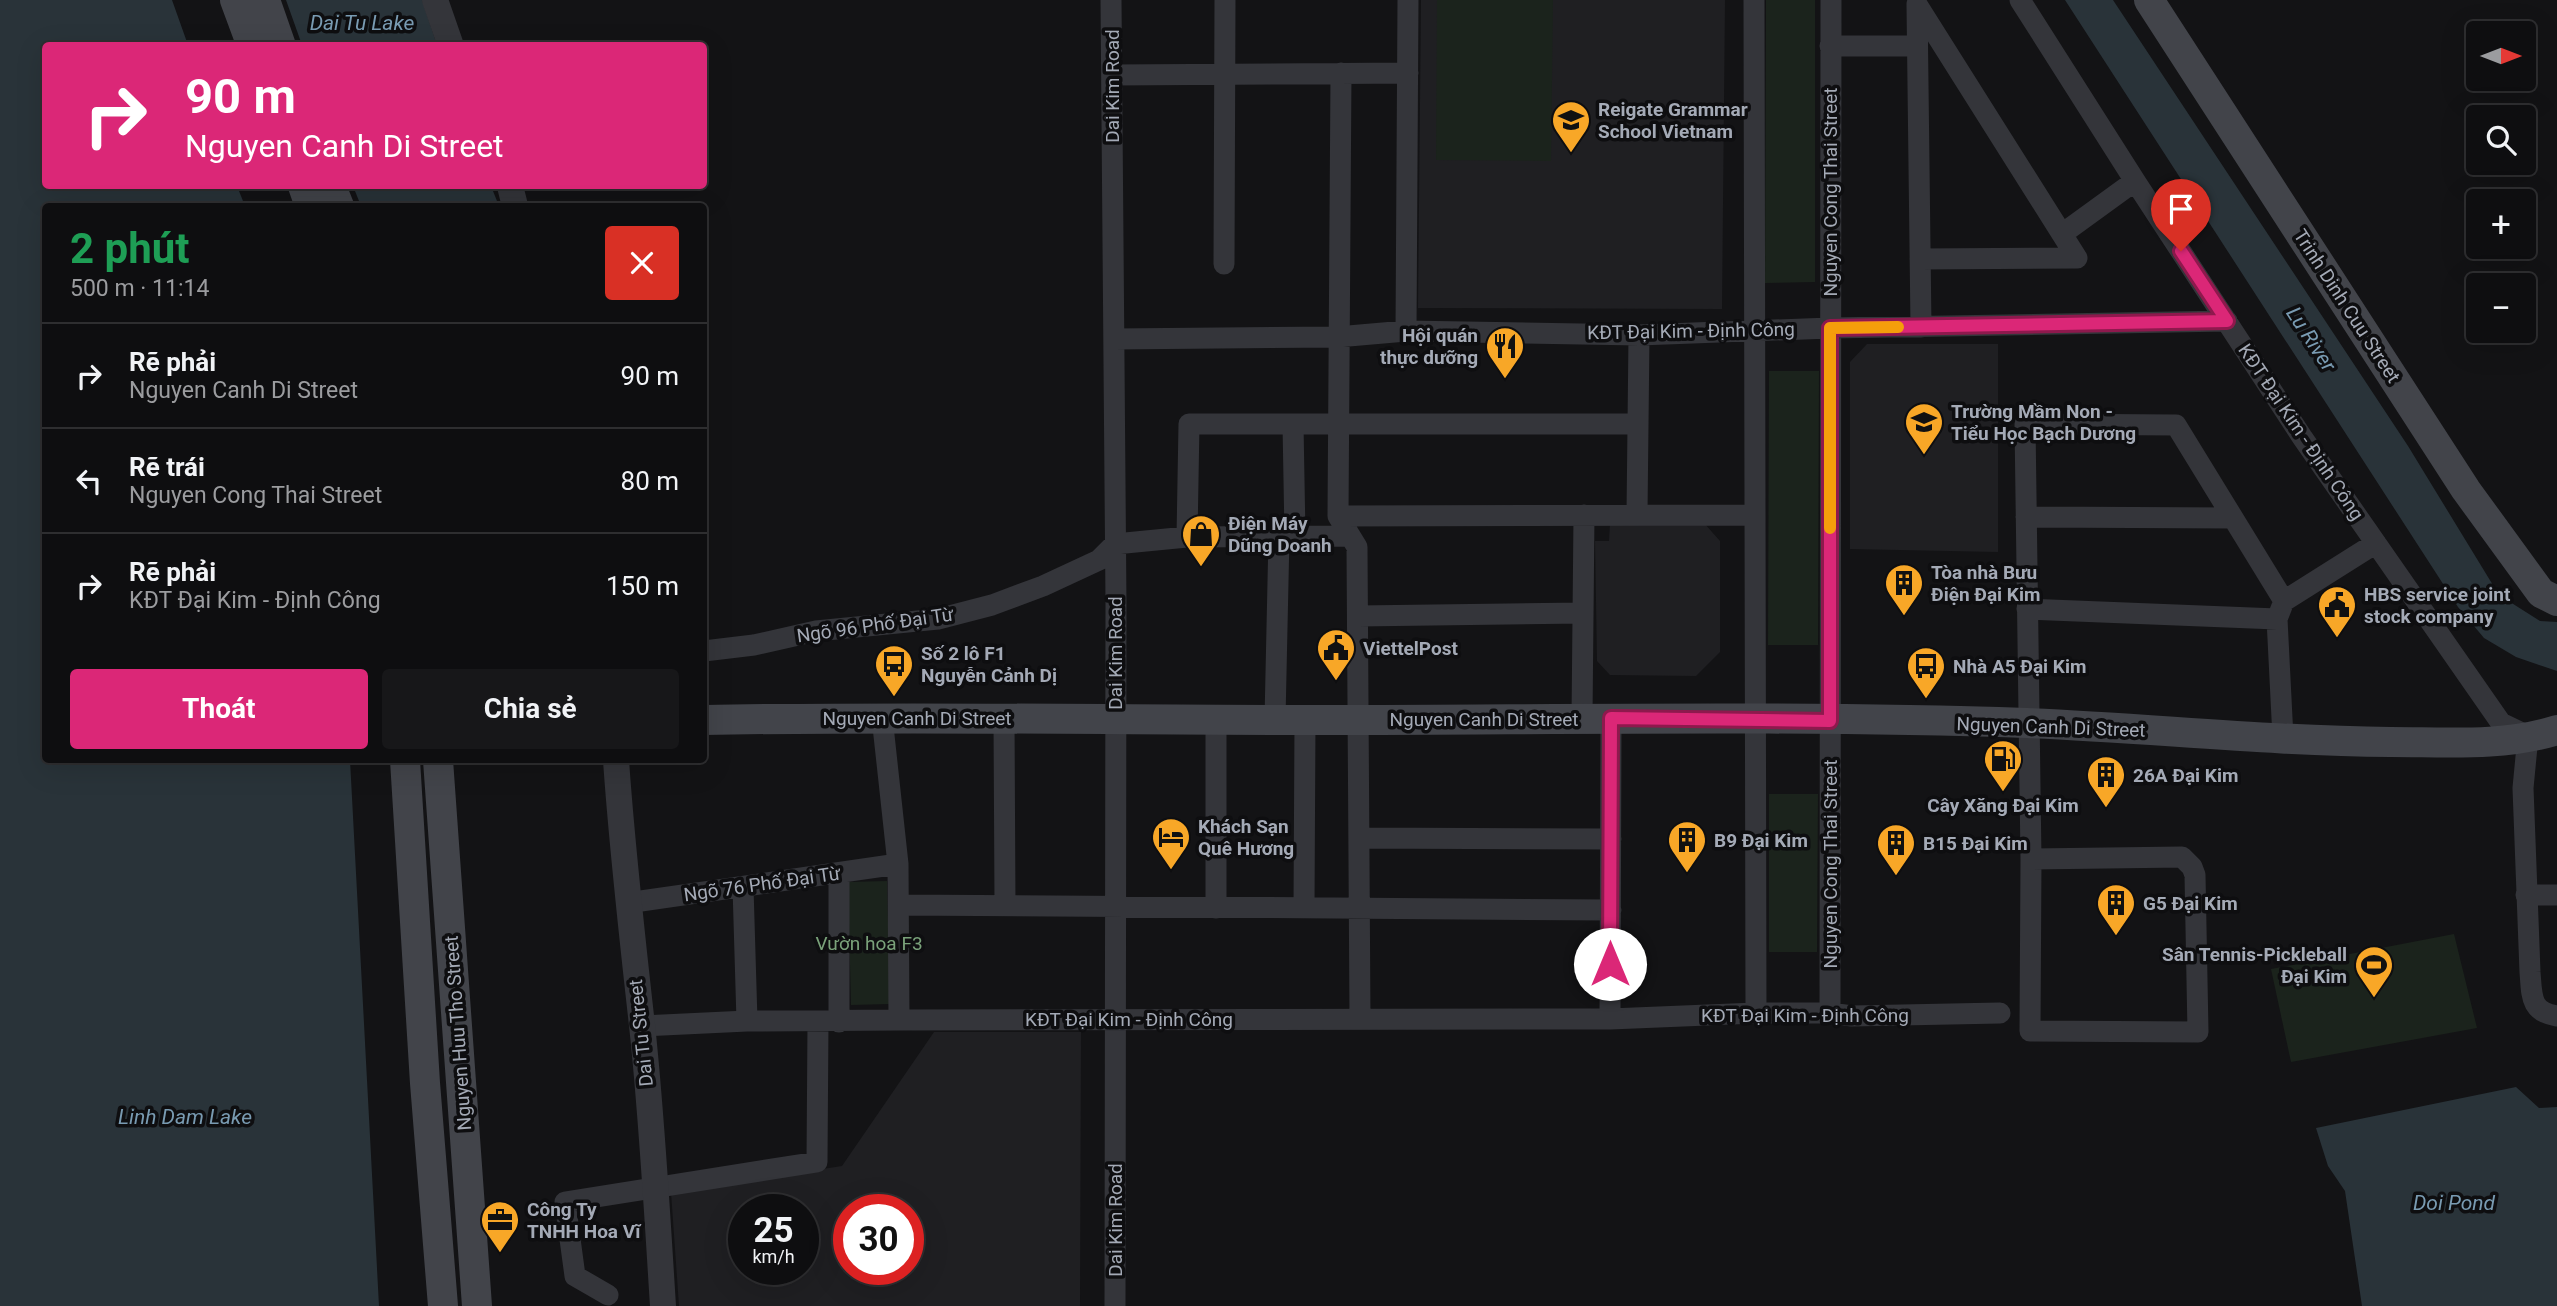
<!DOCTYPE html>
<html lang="vi">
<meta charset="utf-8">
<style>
body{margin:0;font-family:Roboto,sans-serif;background:#171719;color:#f1f3f6;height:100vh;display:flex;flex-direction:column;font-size:26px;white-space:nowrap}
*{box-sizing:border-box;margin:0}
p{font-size:23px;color:#9b9c9f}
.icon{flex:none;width:38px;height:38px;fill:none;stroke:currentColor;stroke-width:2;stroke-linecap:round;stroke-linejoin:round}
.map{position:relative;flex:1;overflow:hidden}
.panel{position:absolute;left:42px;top:203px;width:665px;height:560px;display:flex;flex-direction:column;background:#0e0e10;border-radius:7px;box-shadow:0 7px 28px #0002,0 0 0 2px #2e2e30}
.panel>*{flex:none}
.top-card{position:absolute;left:42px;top:42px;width:665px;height:147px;border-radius:7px;box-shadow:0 7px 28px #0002,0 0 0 2px #2e2e30;background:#db2777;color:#fff;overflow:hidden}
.needle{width:46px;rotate:90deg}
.fabs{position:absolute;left:2466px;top:21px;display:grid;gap:14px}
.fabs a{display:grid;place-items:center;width:70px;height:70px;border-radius:7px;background:#0e0e10;box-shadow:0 7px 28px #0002,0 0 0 2px #2e2e30;font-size:35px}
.speed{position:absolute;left:728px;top:1194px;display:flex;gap:14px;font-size:35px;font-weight:700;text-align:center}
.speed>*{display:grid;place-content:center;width:91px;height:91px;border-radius:50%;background:#0e0e10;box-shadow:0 7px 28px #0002,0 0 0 2px #2e2e30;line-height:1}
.speed small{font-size:18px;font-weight:400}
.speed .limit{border:10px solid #d22;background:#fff;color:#111}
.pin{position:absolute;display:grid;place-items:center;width:60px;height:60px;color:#fff;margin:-72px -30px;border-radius:50% 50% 50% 0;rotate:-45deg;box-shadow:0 0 7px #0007}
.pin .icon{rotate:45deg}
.me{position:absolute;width:77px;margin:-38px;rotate:0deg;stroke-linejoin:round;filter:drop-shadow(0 0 5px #0008)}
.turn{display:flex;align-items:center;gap:24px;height:147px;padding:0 28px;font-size:32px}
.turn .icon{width:91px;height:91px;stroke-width:2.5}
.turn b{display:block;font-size:49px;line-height:60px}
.round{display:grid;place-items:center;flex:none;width:74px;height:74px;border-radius:7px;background:#171719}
.headline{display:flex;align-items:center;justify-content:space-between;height:119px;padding:0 28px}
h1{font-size:42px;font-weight:700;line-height:52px;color:#1e9e55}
.primary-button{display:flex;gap:14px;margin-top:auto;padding:14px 28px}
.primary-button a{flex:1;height:80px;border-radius:7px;background:#db2777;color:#fff;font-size:28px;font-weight:700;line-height:80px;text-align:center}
.primary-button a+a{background:#171719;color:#f1f3f6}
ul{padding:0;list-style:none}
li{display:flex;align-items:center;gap:21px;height:105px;padding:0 28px;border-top:2px solid #2e2e30}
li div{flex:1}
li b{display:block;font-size:26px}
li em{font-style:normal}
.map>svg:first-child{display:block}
.built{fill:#1f1f22;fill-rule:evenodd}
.green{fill:#1b231c}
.water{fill:#293339}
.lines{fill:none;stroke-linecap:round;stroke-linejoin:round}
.minor{stroke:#34353a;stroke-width:21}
.tertiary{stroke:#34353a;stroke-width:26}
.secondary{stroke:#42444a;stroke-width:30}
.route-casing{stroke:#8e194d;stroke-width:18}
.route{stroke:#db2777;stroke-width:12}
.slow{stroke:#f59e0b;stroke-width:12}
.labels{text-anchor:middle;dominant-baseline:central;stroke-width:7;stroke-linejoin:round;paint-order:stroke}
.street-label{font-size:19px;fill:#a4aab6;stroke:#0e0e10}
.poi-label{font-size:19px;font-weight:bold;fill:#a4aab6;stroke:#0e0e10;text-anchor:start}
.park-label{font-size:19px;fill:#7aa27a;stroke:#0e0e10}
.water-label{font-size:21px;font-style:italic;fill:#799bb2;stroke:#0e0e10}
</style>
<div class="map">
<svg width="2557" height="1306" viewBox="0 0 2557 1306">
<rect width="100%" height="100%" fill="#131315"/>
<!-- built -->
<path class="built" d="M 1421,0 L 1725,0 L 1722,309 L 1418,308 Z
M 1867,344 L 1998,344 L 1998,552 L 1850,549 L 1850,362 Z
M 1704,523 L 1720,541 L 1720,652 L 1696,676 L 1610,675 L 1597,661 L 1595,541 L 1609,541 L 1610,524 Z
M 934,1032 L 1081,1032 L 1080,1306 L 679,1306 L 671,1192 L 842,1166 ZM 744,1209 L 803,1209 L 803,1269 L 744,1269 ZM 849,1209 L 908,1209 L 908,1269 L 849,1269 Z"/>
<!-- green -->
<path class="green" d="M 1437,0 L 1553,0 L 1551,161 L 1436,160 Z
M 1766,0 L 1815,0 L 1815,282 L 1765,283 Z
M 1769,371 L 1819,371 L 1818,645 L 1768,645 Z
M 1769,794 L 1818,794 L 1817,952 L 1769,952 Z
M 887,881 L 890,1004 L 851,1005 L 848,882 Z
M 2454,934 L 2477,1028 L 2291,1062 L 2271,969 Z"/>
<!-- water -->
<path class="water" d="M 0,0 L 172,0 L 188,45 L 46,46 L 46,186 L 237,186 L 245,206 L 46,206 L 46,760 L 350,760 L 379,1306 L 0,1306 Z
M 286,0 L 422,0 L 437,45 L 302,45 Z
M 2065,0 L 2113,0 L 2408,446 L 2499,595 L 2540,621 L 2557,622 L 2557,671 L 2516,657 L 2484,638 L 2458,607 Z
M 353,186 L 491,186 L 499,206 L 361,206 Z
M 2516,1087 L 2539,1108 L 2557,1107 L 2557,1306 L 2362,1306 L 2345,1191 L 2328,1166 L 2316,1128 Z"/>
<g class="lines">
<!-- minor -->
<path class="minor" d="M 1111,0 L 1116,604 L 1115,1306
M 1754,0 L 1756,1013
M 2020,0 L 2135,181 L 2302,437 L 2501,723 L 2528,736 L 2523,788 L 2530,972 C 2532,996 2530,1012 2557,1016
M 1917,4 L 1921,327
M 1918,6 L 2077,258
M 1830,46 L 1917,46
M 1341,73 L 1338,516 L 1357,547 L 1360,1018
M 1112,75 L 1408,73
M 2062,234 L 2135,181
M 1920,259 L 2077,258
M 1224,264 L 1225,0
M 1406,331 L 1408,0
M 1114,339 L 1337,337 L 1406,331 L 1639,335 L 1830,328 L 2227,321
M 1293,424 L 1295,536
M 1637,515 L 1639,335
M 1338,516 L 1754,515
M 2026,517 L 2233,518
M 1187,537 L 1189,424 L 1638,424
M 2027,609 L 2277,619
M 1358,616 L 1582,613
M 704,651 L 754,645 L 816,631 L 938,619 L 992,605 L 1043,586 L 1099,560 L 1115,544 L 1187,537 L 1350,536
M 882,717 L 898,864 L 899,1020
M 1004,718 L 1005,905
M 1582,718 L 1584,515
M 1216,719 L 1216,908
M 1275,719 L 1279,536
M 2283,738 L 2277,619 L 2284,601 L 2376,543
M 1359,838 L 1611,839
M 2031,859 L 2182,857 L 2192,867 L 2195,875 L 2198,1032 L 2030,1031 L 2031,859 L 2025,424 L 2176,425 L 2284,601
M 839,874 L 839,1022
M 743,887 L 747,1021
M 2526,895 L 2557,895
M 627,903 L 898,864
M 899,905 L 1611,910
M 1304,908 L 1305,720
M 1830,1013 L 1831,0
M 1610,1019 L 1611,718
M 642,1026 L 747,1021 L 899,1020 L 1610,1019 L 1756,1013 L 1830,1013 L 1852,1016 L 2000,1013
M 608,1295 L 575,1276 L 565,1202 L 817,1162 L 818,1022"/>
<!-- tertiary -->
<path class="tertiary" d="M 435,0 L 451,46
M 510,186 L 515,206
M 616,760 C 622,848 632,936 642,1025 C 652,1118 657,1212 663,1306"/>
<!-- secondary -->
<path class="secondary" d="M 235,0 L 252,46
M 265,0 L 281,46
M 2149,0 L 2466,490 L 2541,593 L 2557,601
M 303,186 L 310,206
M 331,186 L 339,206
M 704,720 C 906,716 1107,720 1310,720 C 1549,720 1788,715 2027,723 C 2149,728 2269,741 2391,742 C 2446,742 2503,747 2557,730
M 405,760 L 425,1083 L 443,1306
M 438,760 L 477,1306"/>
</g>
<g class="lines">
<defs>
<path id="route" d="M 1610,964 L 1611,718 L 1830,721 L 1830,328 L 2227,321 L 2181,251"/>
</defs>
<!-- route casing -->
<use href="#route" class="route-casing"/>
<!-- route -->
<use href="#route" class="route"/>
<!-- slow -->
<path class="slow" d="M 1830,528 L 1830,328 L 1898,327"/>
</g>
<!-- icons -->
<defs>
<symbol id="school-pin" viewBox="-11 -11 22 30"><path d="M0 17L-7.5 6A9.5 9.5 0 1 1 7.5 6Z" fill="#f8a727" stroke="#0e0e10"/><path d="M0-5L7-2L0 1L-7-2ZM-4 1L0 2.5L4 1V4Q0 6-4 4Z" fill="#111"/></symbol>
<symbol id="restaurant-pin" viewBox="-11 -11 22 30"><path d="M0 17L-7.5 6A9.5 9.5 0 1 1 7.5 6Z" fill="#f8a727" stroke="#0e0e10"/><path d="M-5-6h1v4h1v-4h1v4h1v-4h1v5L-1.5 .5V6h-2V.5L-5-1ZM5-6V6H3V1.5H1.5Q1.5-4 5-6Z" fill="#111"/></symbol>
<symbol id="shop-pin" viewBox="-11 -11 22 30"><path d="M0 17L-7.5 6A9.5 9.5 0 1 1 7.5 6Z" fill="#f8a727" stroke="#0e0e10"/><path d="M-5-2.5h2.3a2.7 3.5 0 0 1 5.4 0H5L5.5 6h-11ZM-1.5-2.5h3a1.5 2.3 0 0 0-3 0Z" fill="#111"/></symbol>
<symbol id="building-pin" viewBox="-11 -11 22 30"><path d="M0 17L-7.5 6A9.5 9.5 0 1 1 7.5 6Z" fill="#f8a727" stroke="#0e0e10"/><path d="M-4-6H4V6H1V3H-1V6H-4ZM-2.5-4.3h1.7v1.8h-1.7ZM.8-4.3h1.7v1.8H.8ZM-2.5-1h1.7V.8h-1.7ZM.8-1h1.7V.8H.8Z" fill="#111"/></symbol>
<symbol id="civic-pin" viewBox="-11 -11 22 30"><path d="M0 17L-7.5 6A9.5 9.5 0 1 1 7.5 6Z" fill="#f8a727" stroke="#0e0e10"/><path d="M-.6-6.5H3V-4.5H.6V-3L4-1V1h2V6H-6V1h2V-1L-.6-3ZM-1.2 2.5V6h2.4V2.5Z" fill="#111"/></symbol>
<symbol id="bus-pin" viewBox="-11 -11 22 30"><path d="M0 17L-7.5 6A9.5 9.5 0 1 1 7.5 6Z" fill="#f8a727" stroke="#0e0e10"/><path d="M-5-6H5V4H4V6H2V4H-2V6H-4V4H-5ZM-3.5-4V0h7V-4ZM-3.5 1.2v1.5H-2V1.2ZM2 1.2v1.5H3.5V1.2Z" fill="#111"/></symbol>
<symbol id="fuel-pin" viewBox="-11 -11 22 30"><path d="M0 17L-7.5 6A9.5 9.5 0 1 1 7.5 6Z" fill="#f8a727" stroke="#0e0e10"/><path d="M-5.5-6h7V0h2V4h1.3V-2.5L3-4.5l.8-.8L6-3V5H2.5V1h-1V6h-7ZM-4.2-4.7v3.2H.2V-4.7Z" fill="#111"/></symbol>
<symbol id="hotel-pin" viewBox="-11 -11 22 30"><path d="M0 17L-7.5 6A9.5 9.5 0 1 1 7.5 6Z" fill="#f8a727" stroke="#0e0e10"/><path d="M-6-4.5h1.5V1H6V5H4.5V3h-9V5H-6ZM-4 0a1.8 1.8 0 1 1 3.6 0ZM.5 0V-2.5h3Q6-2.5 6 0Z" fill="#111"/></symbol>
<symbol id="stadium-pin" viewBox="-11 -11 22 30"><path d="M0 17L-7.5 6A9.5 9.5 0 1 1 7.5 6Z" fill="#f8a727" stroke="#0e0e10"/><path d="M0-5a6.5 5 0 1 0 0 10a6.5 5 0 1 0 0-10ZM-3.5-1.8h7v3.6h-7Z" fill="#111"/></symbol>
<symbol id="office-pin" viewBox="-11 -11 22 30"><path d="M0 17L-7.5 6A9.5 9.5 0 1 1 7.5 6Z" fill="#f8a727" stroke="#0e0e10"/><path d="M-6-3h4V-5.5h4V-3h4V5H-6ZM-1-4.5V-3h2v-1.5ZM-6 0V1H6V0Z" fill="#111"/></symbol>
</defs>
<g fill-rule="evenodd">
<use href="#school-pin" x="1549" y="98" width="44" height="60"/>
<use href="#restaurant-pin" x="1483" y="324" width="44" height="60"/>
<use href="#school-pin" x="1902" y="400" width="44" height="60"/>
<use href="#shop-pin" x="1179" y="512" width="44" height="60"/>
<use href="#building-pin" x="1882" y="561" width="44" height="60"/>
<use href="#civic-pin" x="2315" y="583" width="44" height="60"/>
<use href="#civic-pin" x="1314" y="626" width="44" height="60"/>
<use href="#bus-pin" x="872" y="642" width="44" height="60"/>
<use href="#bus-pin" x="1904" y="644" width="44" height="60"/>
<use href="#fuel-pin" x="1981" y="737" width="44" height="60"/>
<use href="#building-pin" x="2084" y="753" width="44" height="60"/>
<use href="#hotel-pin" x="1149" y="815" width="44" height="60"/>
<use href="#building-pin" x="1665" y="818" width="44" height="60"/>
<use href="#building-pin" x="1874" y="821" width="44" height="60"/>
<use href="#building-pin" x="2094" y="881" width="44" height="60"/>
<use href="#stadium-pin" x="2352" y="943" width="44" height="60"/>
<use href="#office-pin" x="478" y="1198" width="44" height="60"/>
</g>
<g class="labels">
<!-- street labels -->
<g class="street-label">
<text transform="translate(1112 86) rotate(-90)">Dai Kim Road</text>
<text transform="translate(1830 192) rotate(-90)">Nguyen Cong Thai Street</text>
<text transform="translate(2347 306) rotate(57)">Trinh Dinh Cuu Street</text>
<text transform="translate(1691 331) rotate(-1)">KĐT Đại Kim - Định Công</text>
<text transform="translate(2301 432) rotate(56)">KĐT Đại Kim - Định Công</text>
<text transform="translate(875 625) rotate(-8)">Ngõ 96 Phố Đại Từ</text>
<text transform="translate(1115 653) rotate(-90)">Dai Kim Road</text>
<text x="917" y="718">Nguyen Canh Di Street</text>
<text x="1484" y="719">Nguyen Canh Di Street</text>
<text transform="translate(2051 727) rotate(2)">Nguyen Canh Di Street</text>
<text transform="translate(1830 864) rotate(-90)">Nguyen Cong Thai Street</text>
<text transform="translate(762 884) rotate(-8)">Ngõ 76 Phố Đại Từ</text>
<text x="1805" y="1015">KĐT Đại Kim - Định Công</text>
<text x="1129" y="1019">KĐT Đại Kim - Định Công</text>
<text transform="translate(458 1033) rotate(-94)">Nguyen Huu Tho Street</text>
<text transform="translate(641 1033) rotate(-96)">Dai Tu Street</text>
<text transform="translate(1115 1220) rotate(-90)">Dai Kim Road</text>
</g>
<!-- poi labels -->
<g class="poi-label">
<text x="1598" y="109">Reigate Grammar<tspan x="1598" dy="22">School Vietnam</tspan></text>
<text x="1478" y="335" text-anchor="end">Hội quán<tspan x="1478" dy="22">thực dưỡng</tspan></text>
<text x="1951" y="411">Trường Mầm Non -<tspan x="1951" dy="22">Tiểu Học Bạch Dương</tspan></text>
<text x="1228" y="523">Điện Máy<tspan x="1228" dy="22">Dũng Doanh</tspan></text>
<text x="1931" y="572">Tòa nhà Bưu<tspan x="1931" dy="22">Điện Đại Kim</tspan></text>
<text x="2364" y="594">HBS service joint<tspan x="2364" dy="22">stock company</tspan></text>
<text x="1363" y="648">ViettelPost</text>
<text x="921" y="653">Số 2 lô F1<tspan x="921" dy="22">Nguyễn Cảnh Dị</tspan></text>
<text x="1953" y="666">Nhà A5 Đại Kim</text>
<text x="2133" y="775">26A Đại Kim</text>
<text x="2003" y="805" text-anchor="middle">Cây Xăng Đại Kim</text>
<text x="1198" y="826">Khách Sạn<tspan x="1198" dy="22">Quê Hương</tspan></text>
<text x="1714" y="840">B9 Đại Kim</text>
<text x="1923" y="843">B15 Đại Kim</text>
<text x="2143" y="903">G5 Đại Kim</text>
<text x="2347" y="954" text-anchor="end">Sân Tennis-Pickleball<tspan x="2347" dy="22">Đại Kim</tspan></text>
<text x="527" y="1209">Công Ty<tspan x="527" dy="22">TNHH Hoa Vĩ</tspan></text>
</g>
<!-- park labels -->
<g class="park-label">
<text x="869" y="943">Vườn hoa F3</text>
</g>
<!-- water labels -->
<g class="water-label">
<text x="362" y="23">Dai Tu Lake</text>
<text transform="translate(2311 339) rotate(57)">Lu River</text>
<text x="185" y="1117">Linh Dam Lake</text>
<text x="2454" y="1203">Doi Pond</text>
</g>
</g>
</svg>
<div class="fabs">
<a><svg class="needle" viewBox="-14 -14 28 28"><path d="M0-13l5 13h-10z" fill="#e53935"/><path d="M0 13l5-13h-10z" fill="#9b9c9f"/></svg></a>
<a><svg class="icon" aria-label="search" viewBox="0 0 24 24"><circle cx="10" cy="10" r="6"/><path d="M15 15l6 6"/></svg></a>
<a>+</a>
<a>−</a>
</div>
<div class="speed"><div>25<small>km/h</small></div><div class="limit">30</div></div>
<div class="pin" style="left:2181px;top:251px;background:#d93025"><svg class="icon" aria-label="arrive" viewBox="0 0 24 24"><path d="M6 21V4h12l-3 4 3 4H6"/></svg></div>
<svg class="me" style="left:1610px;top:964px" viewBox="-20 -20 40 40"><circle r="19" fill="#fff"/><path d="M0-13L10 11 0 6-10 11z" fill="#db2777"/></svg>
<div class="top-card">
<div class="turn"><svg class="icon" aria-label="right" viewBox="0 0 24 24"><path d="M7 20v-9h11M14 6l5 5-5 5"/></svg><div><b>90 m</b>Nguyen Canh Di Street</div></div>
</div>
<section class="panel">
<div class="headline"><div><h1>2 phút</h1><p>500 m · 11:14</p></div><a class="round" style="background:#d93025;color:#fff"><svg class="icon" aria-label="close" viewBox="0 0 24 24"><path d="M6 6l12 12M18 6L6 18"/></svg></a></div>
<ul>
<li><svg class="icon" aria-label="right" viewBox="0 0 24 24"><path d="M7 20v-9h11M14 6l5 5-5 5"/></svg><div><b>Rẽ phải</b><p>Nguyen Canh Di Street</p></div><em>90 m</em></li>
<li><svg class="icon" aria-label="left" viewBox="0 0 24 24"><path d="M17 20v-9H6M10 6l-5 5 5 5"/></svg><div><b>Rẽ trái</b><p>Nguyen Cong Thai Street</p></div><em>80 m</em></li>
<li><svg class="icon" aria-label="right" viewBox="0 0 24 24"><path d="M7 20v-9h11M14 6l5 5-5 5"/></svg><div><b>Rẽ phải</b><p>KĐT Đại Kim - Định Công</p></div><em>150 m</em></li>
</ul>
<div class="primary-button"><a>Thoát</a><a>Chia sẻ</a></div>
</section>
</div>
